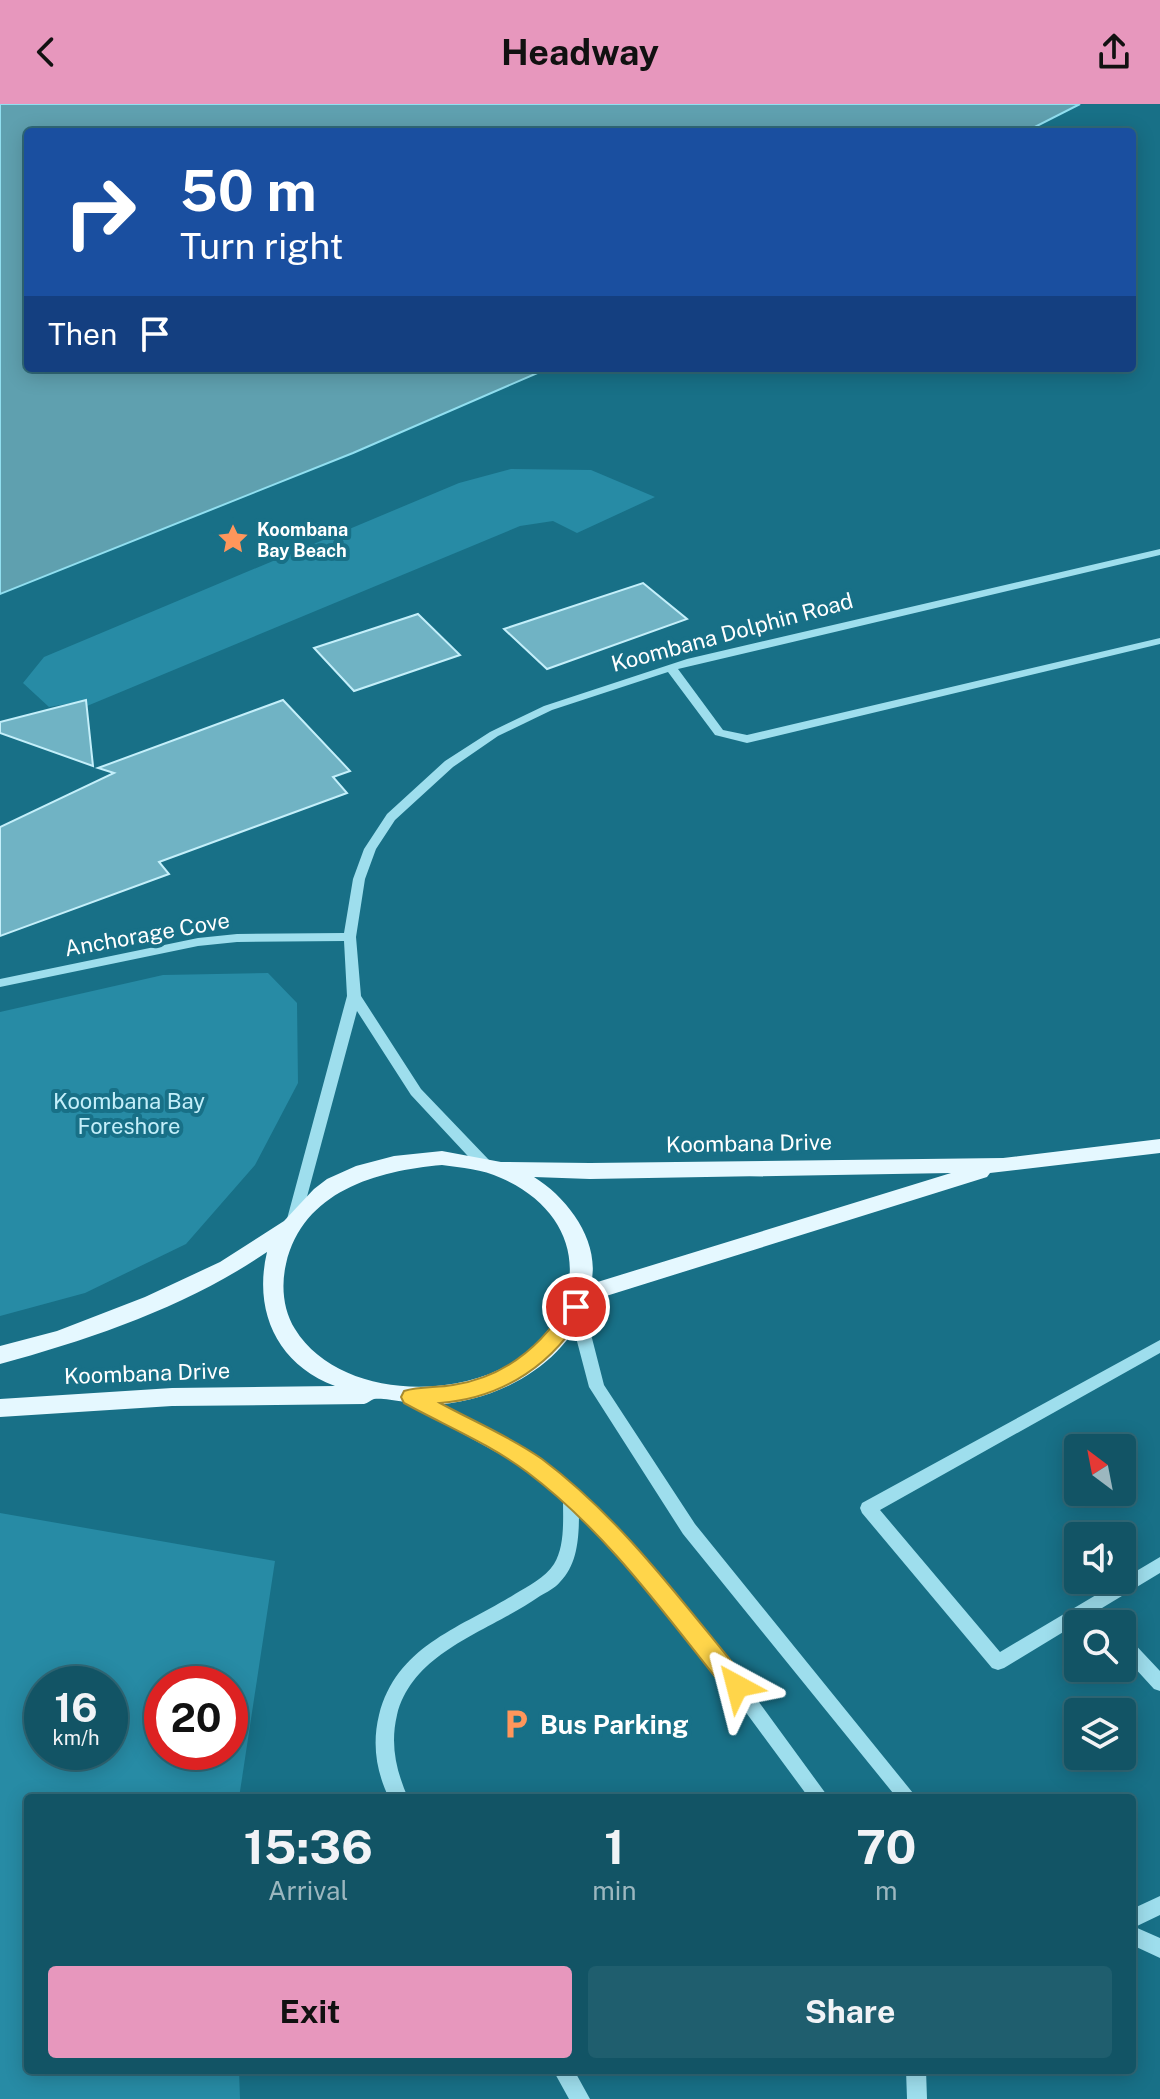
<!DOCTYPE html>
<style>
body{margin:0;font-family:"Public Sans",sans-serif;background:#1f5e6e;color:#f1f3f6;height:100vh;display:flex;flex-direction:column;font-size:30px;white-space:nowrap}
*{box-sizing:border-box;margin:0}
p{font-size:26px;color:#9cb7bf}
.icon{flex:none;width:44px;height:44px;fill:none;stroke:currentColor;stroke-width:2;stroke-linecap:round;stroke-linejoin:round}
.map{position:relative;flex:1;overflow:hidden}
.sheet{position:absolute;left:24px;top:1690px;width:1112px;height:280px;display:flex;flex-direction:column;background:#125465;border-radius:8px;box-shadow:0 4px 20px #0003,0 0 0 2px #316a79}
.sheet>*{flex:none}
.hud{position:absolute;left:24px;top:24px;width:1112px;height:244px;border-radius:8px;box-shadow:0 4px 20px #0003,0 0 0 2px #316a79;background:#1a4fa0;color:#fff;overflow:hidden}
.needle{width:52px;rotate:328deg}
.tools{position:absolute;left:1064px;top:1330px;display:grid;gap:16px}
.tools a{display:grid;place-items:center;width:72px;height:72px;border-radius:8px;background:#125465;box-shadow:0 4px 20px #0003,0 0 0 2px #316a79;font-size:40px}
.speed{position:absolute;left:24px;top:1562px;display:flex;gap:16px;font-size:40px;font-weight:700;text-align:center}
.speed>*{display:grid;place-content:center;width:104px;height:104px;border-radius:50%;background:#125465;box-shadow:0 4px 20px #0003,0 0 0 2px #316a79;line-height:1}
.speed small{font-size:20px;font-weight:400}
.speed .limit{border:12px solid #d22;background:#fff;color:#111}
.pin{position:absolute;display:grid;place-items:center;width:68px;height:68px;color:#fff;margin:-34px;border:4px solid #fff;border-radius:50%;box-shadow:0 2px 8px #0007}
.me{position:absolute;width:88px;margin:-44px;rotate:322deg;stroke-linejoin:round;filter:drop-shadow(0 0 6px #0008)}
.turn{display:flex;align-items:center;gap:28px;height:168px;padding:0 24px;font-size:36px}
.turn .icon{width:104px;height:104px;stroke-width:2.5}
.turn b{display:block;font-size:56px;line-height:68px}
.then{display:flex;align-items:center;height:76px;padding:0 24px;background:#0003;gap:16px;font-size:30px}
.eta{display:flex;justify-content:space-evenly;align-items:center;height:136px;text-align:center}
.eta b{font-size:48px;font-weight:700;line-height:56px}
.cta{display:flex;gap:16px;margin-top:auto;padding:16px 24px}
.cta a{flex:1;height:92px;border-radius:8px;background:#e797bd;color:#111;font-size:32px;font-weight:700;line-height:92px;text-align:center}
.cta a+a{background:#1f5e6e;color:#f1f3f6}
header{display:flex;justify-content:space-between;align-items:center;height:104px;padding:0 24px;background:#e797bd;color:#111;font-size:36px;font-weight:700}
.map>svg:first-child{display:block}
.green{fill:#278ba5;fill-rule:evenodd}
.water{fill:#5fa0af;stroke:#91dff0;stroke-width:2}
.building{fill:#70b3c4;stroke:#c4effa;stroke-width:2}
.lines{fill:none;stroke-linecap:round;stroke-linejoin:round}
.minor{fill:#9edeed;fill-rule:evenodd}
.major{fill:#e5f8ff;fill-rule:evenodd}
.route{fill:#ffd54a;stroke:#a68a30;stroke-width:2}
.labels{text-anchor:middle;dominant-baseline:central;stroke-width:8;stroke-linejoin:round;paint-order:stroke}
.far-poi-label{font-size:18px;font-weight:bold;fill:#fff;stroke:#187087;text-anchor:start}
.street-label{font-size:22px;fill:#fff;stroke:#187087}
.park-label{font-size:22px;fill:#c4effa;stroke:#187087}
.near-poi-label{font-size:26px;font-weight:bold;fill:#fff;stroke:#187087;text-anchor:start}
</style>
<header><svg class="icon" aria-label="back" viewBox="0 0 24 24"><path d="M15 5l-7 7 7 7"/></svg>Headway<svg class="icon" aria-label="share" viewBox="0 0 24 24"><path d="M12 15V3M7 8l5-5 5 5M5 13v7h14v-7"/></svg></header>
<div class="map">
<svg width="1160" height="1995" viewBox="0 0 1160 1995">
<rect width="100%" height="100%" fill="#187087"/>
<!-- green -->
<path class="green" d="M 511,365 L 591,366 L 655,393 L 577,429 L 553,417 L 520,422 L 87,602 L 72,599 L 49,603 L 23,579 L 44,553 L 459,379 Z
M 268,869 L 297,899 L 298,979 L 255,1061 L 186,1140 L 85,1189 L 0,1212 L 0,908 L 163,871 Z
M 0,1409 L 275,1457 L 239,1694 L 28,1694 L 28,1966 L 239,1966 L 240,1995 L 0,1995 ZM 42,1580 L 110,1580 L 110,1648 L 42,1648 ZM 162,1580 L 230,1580 L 230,1648 L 162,1648 Z"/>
<!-- water -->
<path class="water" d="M 0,0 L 1080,0 L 1025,28 L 28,28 L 28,264 L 549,264 L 353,349 L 0,490 Z"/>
<!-- building -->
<path class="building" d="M 643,479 L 687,515 L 547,565 L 504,525 Z
M 418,510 L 460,551 L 354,587 L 314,544 Z
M 86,596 L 93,662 L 0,629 L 0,618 Z
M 283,596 L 350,667 L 333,673 L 347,689 L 159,758 L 169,770 L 0,832 L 0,723 L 114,669 L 98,664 Z"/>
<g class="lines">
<!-- minor -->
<path class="minor" d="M 1160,445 L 1160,451 L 678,565 L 723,626 L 747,631 L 1160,534 L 1160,540 L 747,639 L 715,631 L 668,568 L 552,606 L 498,632 L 453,663 L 395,716 L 376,745 L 365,775 L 356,833 L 361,892 L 421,985 L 489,1056 L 491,1060 L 489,1064 L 479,1064 L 411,991 L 357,907 L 301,1115 L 299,1119 L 289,1119 L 287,1115 L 347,892 L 344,837 L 237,838 L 198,842 L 0,883 L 0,875 L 198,834 L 237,830 L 344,829 L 353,775 L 364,745 L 387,710 L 445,657 L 490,628 L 544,602 L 687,555 Z
M 576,1197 L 581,1199 L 584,1203 L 604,1281 L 695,1420 L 917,1694 L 897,1694 L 683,1430 L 589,1283 L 568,1203 L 571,1199 Z
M 1160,1236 L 1160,1249 L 880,1406 L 1000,1548 L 1160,1453 L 1160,1469 L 1102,1504 L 1114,1520 L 1094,1520 L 1088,1513 L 1004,1564 L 998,1566 L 992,1564 L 862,1409 L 860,1404 L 862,1399 Z
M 411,1287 L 537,1354 L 597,1403 L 726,1553 L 829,1694 L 809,1694 L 714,1565 L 579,1408 C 579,1432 578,1460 560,1478 C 555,1484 547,1488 540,1492 C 491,1527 413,1546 397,1611 C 390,1641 396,1666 408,1694 L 389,1694 C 376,1667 372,1640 379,1611 C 397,1541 461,1524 515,1490 C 528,1482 545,1474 554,1460 C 565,1442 563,1416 563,1395 L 525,1364 L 405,1298 L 403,1293 L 405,1288 Z
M 1122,1530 L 1128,1533 L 1160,1567 L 1160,1587 L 1154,1585 L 1122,1550 Z
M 1160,1792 L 1160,1811 L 1135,1823 L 1160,1834 L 1160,1854 L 1132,1841 L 1132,1805 Z
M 553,1966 L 574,1966 L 590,1995 L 569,1995 Z
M 906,1966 L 926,1966 L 927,1995 L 907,1995 Z"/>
<!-- major -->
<path class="major" d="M 1160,1035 L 1160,1049 L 990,1069 L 987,1073 L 587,1198 C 567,1262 494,1299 430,1301 C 415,1301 385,1293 374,1295 C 371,1296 368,1299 364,1300 L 172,1302 L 0,1313 L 0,1295 L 172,1284 L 335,1282 C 277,1260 253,1207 267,1148 C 188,1202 92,1235 0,1260 L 0,1242 L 57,1227 L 145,1193 L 220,1158 L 284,1117 L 314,1085 L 327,1075 L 356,1062 L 394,1052 L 442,1047 L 501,1058 L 590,1059 L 1003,1054 ZM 442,1061 C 462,1064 482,1065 501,1074 C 575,1106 593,1180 537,1239 C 480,1299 341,1300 295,1225 C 283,1206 281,1181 286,1160 C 303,1087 376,1067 442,1061 ZM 951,1069 L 591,1180 C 601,1138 568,1094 534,1073 L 590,1075 Z"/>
</g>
<!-- route -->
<path class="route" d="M 576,1196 L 583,1198 L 586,1203 C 556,1259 504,1294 440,1299 C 473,1317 511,1333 542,1355 C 622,1415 682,1498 745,1574 L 748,1582 L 745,1589 L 737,1592 L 728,1589 C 666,1512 607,1428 527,1368 C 490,1340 444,1321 404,1299 L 401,1293 L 404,1287 C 420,1282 437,1284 453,1281 C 506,1273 542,1242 569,1198 Z"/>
<!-- icons -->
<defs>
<symbol id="sight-bare" viewBox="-9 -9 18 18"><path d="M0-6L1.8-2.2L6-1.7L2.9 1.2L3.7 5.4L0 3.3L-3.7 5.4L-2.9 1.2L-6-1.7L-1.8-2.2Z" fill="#ff965b" stroke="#187087" stroke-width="2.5" paint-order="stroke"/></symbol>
<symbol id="parking-bare" viewBox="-9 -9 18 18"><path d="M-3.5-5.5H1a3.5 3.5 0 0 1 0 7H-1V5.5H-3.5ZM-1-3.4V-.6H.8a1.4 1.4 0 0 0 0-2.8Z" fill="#ff965b" stroke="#187087" stroke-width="2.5" paint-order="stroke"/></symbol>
</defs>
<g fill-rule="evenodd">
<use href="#sight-bare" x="211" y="413" width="44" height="44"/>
<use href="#parking-bare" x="494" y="1598" width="44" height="44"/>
</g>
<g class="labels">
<!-- far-poi labels -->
<g class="far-poi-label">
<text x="257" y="425">Koombana<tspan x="257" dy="21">Bay Beach</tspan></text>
</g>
<!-- street labels -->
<g class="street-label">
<text transform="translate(732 528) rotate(-15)">Koombana Dolphin Road</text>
<text transform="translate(147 830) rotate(-10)">Anchorage Cove</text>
<text transform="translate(749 1039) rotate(-1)">Koombana Drive</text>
<text transform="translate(147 1269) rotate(-2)">Koombana Drive</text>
</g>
<!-- park labels -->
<g class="park-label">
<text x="129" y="997">Koombana Bay<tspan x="129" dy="25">Foreshore</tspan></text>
</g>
<!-- near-poi labels -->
<g class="near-poi-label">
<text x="540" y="1620">Bus Parking</text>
</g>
</g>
</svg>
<div class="tools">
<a><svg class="needle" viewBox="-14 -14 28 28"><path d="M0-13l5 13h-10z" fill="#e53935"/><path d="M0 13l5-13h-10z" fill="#9cb7bf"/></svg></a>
<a><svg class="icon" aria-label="sound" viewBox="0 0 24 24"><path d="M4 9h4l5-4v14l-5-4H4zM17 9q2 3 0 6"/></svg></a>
<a><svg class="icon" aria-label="search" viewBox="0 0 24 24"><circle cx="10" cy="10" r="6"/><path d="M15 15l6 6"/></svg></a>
<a><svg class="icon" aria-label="layers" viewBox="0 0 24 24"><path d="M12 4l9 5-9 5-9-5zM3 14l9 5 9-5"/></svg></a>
</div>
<div class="speed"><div>16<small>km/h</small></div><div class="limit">20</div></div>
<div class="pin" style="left:576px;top:1203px;background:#d93025"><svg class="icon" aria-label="arrive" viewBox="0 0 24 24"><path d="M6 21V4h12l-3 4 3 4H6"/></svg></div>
<svg class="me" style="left:737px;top:1582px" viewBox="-20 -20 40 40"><path d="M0-17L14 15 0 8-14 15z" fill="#ffd54a" stroke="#fff" stroke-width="4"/></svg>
<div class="hud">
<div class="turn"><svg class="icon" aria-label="right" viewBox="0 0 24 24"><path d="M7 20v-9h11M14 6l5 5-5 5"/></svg><div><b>50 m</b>Turn right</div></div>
<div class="then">Then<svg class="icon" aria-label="arrive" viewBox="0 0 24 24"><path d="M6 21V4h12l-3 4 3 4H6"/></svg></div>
</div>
<section class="sheet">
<div class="eta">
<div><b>15:36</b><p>Arrival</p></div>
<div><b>1</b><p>min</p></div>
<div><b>70</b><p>m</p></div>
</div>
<div class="cta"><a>Exit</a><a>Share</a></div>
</section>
</div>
